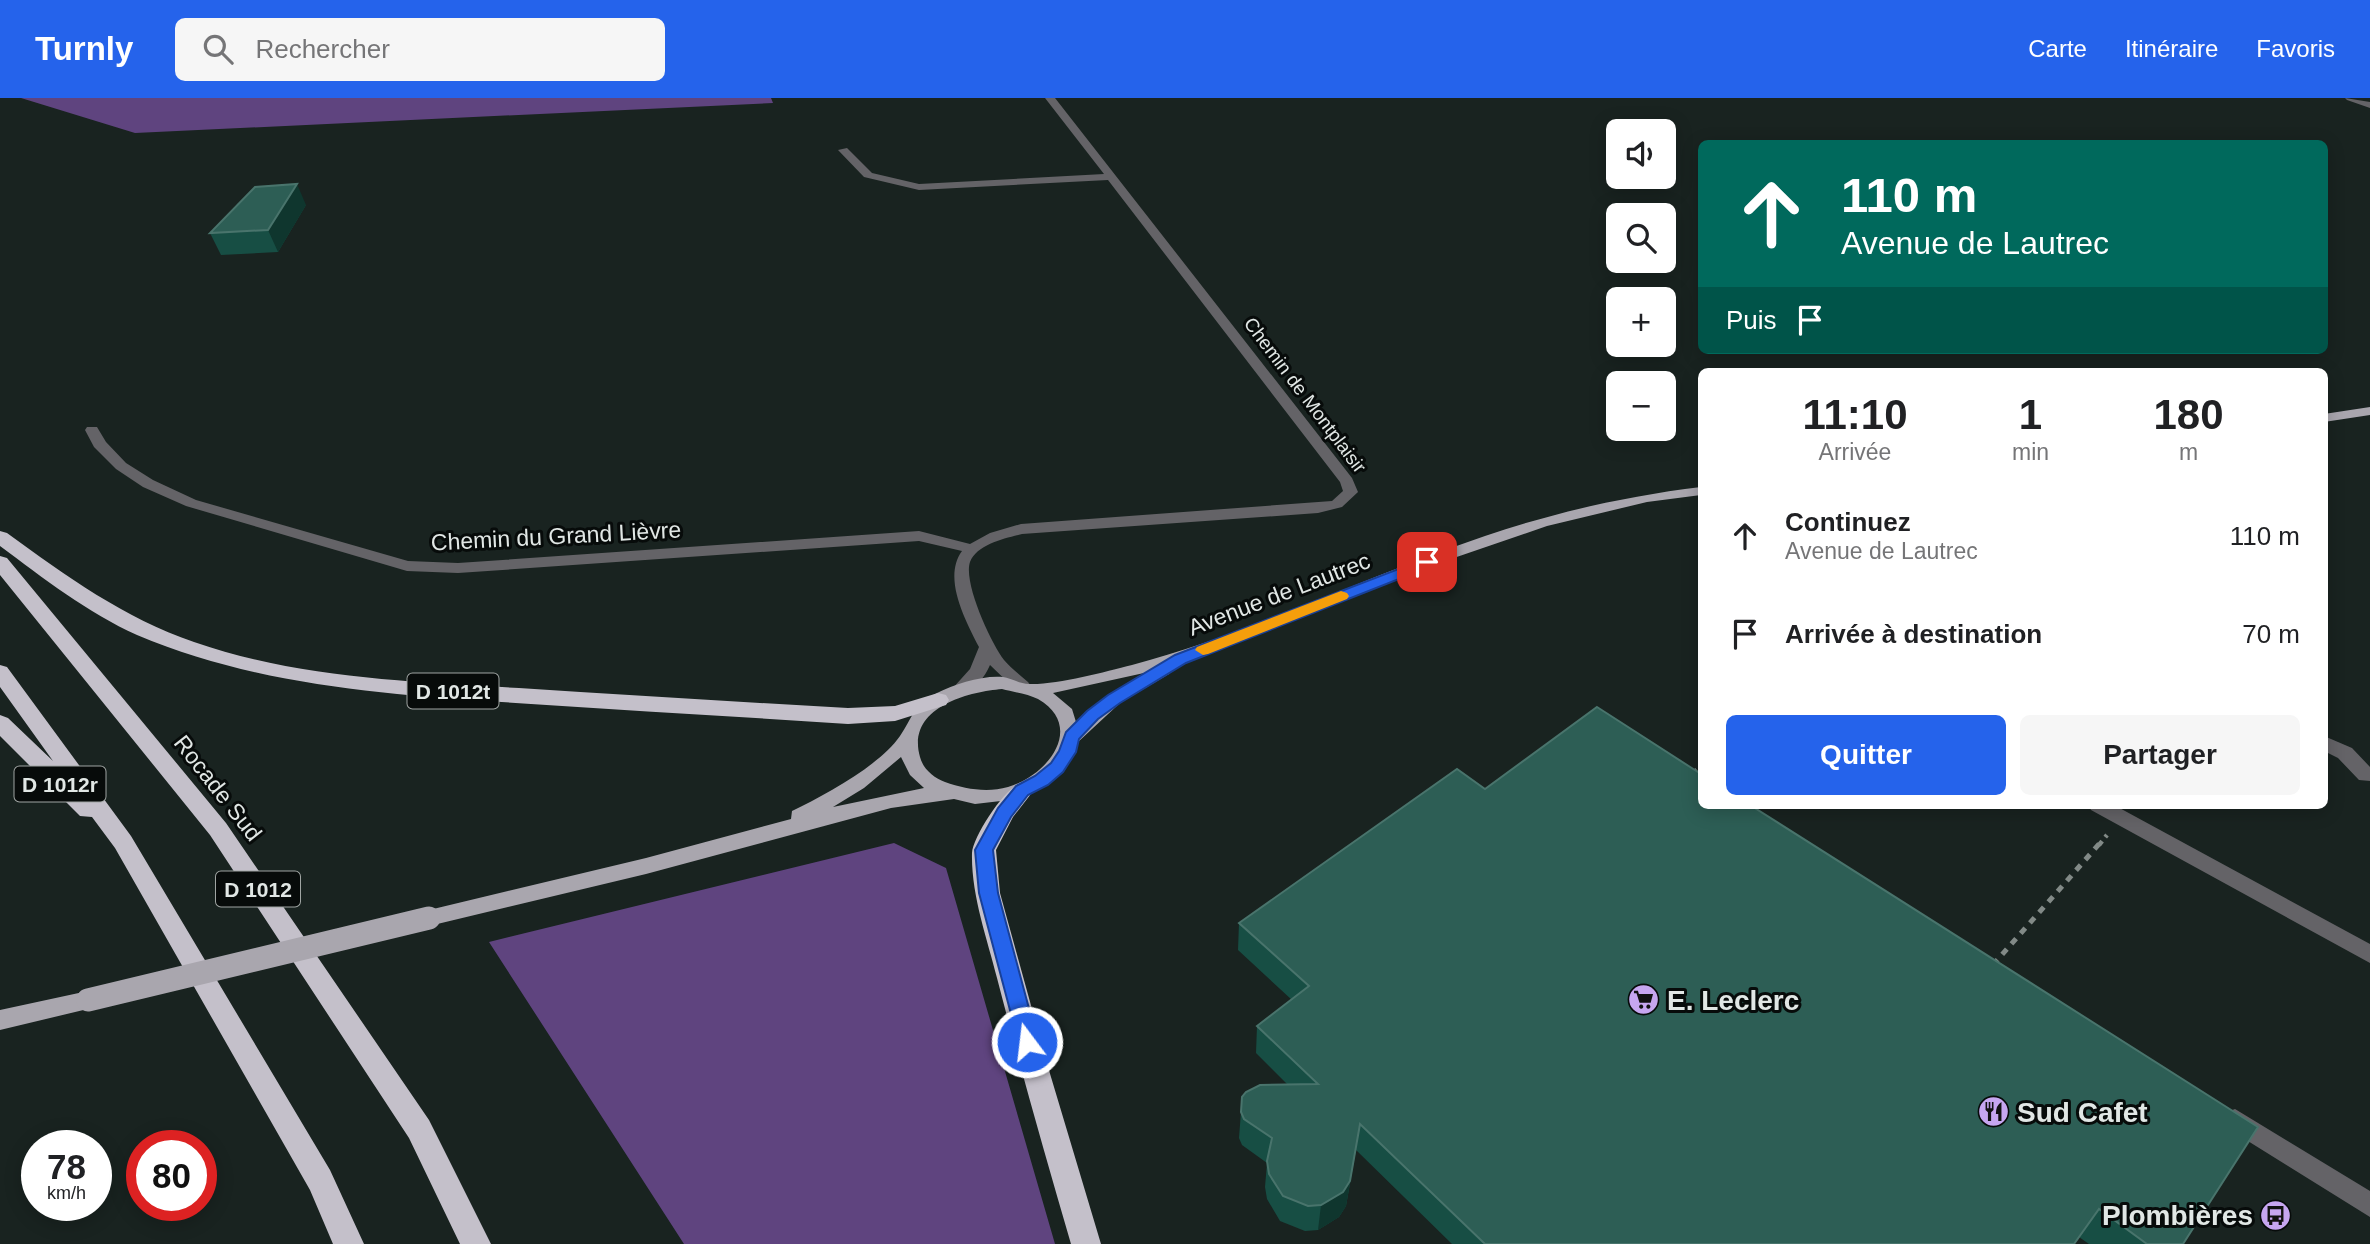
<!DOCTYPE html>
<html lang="fr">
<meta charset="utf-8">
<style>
body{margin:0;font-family:Arial,sans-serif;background:#f6f6f6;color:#202124;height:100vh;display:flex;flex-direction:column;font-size:26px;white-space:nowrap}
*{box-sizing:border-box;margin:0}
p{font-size:23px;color:#757577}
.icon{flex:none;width:38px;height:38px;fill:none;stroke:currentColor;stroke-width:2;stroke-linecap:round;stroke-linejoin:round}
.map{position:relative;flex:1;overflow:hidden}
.details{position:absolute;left:1698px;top:270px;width:630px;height:441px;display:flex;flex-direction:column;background:#fff;border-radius:10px;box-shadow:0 4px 18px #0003}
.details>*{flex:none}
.banner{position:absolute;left:1698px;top:42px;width:630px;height:214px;border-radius:10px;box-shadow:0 4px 18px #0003;background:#00695c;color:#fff;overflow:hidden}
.controls{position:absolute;left:1606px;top:21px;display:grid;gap:14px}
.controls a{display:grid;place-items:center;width:70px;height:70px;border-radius:10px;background:#fff;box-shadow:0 4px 18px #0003;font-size:35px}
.speed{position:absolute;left:21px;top:1032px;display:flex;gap:14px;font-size:35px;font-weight:700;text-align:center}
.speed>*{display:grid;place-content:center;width:91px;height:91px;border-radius:50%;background:#fff;box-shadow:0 4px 18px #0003;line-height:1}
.speed small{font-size:18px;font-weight:400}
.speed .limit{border:10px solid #d22;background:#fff;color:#111}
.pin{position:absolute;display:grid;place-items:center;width:60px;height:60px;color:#fff;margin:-30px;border-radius:14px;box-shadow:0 4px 10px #0006}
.me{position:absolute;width:77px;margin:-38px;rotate:345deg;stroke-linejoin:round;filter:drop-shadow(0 0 5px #0008)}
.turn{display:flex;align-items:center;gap:24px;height:147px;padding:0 28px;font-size:32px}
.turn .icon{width:91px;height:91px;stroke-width:2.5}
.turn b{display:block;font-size:49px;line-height:60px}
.then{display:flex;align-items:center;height:66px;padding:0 28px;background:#0003;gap:14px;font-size:26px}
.eta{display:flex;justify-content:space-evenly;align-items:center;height:119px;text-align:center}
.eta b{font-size:42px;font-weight:700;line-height:49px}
.button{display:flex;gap:14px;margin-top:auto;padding:14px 28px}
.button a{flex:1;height:80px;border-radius:10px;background:#2563eb;color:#fff;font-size:28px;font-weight:700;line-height:80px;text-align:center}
.button a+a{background:#f6f6f6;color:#202124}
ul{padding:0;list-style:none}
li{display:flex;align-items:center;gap:21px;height:98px;padding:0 28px}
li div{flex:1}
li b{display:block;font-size:26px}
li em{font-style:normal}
header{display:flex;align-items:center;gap:42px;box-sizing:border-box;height:98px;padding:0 35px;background:#2563eb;color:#fff}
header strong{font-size:33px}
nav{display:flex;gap:38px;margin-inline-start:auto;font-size:24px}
.search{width:490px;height:63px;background:#f6f6f6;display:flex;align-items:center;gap:18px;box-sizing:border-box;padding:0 24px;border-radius:10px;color:#757577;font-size:26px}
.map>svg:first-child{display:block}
.forest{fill:#5f447f}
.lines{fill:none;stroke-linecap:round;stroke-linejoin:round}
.path-far1{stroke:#828a87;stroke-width:4.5;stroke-dasharray:5 5;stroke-linecap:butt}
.path{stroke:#828a87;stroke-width:5;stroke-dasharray:7 7;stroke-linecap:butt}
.minor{fill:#646367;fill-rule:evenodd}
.major{fill:#a9a6ae;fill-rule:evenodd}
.highway{fill:#c4c0ca;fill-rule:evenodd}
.major-bridge{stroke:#a9a6ae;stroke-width:23}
.wall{fill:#174e44}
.shaded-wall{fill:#0f362e}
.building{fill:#2d5e55;stroke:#49746c;stroke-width:2}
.route{fill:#2563eb;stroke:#184099;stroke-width:2}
.slow{fill:#f59e0b}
.labels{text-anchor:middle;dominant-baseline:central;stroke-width:6;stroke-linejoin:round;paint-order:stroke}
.far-street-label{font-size:19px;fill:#e1e7e5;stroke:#070b0a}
.shield{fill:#070b0a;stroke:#a0a5a3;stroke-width:2}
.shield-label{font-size:21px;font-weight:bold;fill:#e1e7e5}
.street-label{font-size:23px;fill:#e1e7e5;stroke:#070b0a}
.near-poi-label{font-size:28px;font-weight:bold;fill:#e1e7e5;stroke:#070b0a;text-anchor:start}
</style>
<header>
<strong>Turnly</strong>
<div class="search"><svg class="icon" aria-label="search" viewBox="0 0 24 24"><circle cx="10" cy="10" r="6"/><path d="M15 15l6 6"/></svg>Rechercher</div>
<nav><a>Carte</a><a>Itinéraire</a><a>Favoris</a></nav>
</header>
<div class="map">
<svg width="2370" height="1146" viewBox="0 0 2370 1146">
<rect width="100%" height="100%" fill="#192320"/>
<!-- forest -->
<path class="forest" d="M 21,0 L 771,0 L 773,5 L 135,35 Z
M 894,745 L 946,770 L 1055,1146 L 684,1146 L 489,844 Z"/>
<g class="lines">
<!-- path-far1 -->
<path class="path-far1" d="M 1693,675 L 1701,668
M 2099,747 L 2107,737"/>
<!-- path -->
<path class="path" d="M 1993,867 L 2100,745"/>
<!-- minor -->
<path class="minor" d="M 1045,0 L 1055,0 L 1352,380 L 1358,394 L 1342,409 L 1318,415 L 1022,436 C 1006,440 977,446 970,464 C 963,485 991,545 1004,562 C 1011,570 1020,577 1028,584 L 1031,588 L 1028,592 L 1016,592 L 990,567 C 985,579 974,593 961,597 L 952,591 L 970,571 L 979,549 C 966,523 942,480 962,453 L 919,443 L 458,475 L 407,473 L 186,408 L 143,389 L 116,371 L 94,349 L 85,332 L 87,329 L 97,329 L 106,344 L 126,365 L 153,382 L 196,402 L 408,463 L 458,465 L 919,433 L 970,446 L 990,435 L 1021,426 L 1332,403 L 1343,393 L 1340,384 L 1108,82 L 919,92 L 864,79 L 838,52 L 847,50 L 872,75 L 919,86 L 1104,76 Z
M 2345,0 L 2370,4 L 2370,10 L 2347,2 Z
M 2324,638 L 2352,650 L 2370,669 L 2370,683 L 2359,682 L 2338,660 L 2324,653 Z
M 2088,707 L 2114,707 L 2370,846 L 2370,865 L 2091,712 Z
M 2235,1011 L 2370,1093 L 2370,1119 L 2227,1030 L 2223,1022 L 2227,1014 Z"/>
<!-- major -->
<path class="major" d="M 2370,309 L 2370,317 L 2324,324 L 2324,316 Z
M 1701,389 L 1701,397 L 1647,404 L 1547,428 L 1445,463 L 1262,535 L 1169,568 L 1172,572 L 1169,576 L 1120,605 L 1078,644 L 1068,667 L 1047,687 L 1018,701 L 975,706 L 954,701 L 891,710 L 646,776 L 429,828 L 422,826 L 419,820 L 422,814 L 429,812 L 646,760 L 791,721 L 792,713 C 825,697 879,668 900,638 C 913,619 913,607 937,595 C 955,586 983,577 1003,579 C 1011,580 1020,586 1029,586 C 1057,587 1104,574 1132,567 C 1253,535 1367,478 1485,438 C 1556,414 1627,398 1701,389 ZM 1144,575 L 1108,597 L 1076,624 L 1072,611 L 1053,595 ZM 1002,591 C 1013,594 1028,596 1038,601 C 1086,629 1047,678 1008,689 C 987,695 965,691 945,684 C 934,680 923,671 920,659 C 906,610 967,594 1002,591 ZM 901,659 L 910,677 L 924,690 L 833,709 L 864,690 Z
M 88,893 L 96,895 L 99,902 L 96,909 L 0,932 L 0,912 Z"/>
<!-- highway -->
<path class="highway" d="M 0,433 L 7,435 C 66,478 124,520 194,544 C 297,580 411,584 519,590 C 629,597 738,604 848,610 L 895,608 L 938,595 L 946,597 L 949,602 L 946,607 L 895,623 L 848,626 C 742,619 637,613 531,606 C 397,597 263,590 137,537 C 88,515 43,480 0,448 Z
M 0,458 L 7,460 L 226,725 L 429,1022 L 491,1146 L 460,1146 L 409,1040 L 210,737 L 0,477 Z
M 0,567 L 7,569 L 131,738 L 330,1072 L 364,1146 L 333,1146 L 310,1092 L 115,750 L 92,719 L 80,718 L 0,638 L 0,617 L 8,620 L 53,663 L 0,589 Z
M 1022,684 L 1030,686 L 1034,692 L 1013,719 L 996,752 L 1000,795 L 1048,969 L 1101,1146 L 1071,1146 C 1045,1057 1020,969 997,880 C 987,840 971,797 972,755 C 973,738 1006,688 1022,684 Z"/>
<!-- major-bridge -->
<path class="major-bridge" d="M 88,902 L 429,820"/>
</g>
<!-- wall -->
<path class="wall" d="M 306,107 L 278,154 L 221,157 L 210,135 Z
M 1485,691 L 2183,1146 L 2089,1146 L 2079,1139 L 2074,1146 L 1452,1146 L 1356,1052 L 1346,1108 L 1339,1119 L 1318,1132 L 1305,1133 L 1280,1123 L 1267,1101 L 1265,1089 L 1267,1065 L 1242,1047 L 1239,1040 L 1241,1014 L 1288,987 L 1256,955 L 1257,928 L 1292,902 L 1238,852 L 1239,825 Z"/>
<!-- shaded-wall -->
<path class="shaded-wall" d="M 297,86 L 306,107 L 278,154 L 268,132 Z
M 1360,1026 L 1346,1108 L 1339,1119 L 1318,1132 L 1321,1107 Z"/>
<!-- building -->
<path class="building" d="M 297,86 L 268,132 L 210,135 L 255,89 Z
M 1597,609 L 1701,676 L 1701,707 L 1750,707 L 2258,1029 L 2183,1146 L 2147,1146 L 2099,1111 L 2074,1146 L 1485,1146 L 1360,1026 L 1350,1083 L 1343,1094 L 1321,1107 L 1308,1108 L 1283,1098 L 1269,1076 L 1267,1063 L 1272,1040 L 1244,1021 L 1241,1014 L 1242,999 L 1246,994 L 1260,987 L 1318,986 L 1257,928 L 1309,888 L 1239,825 L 1457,671 L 1485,691 Z"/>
<!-- route -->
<path class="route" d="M 1427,460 L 1432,461 L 1434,464 L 1432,468 L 1186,565 L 1120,605 L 1098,621 L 1079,641 L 1076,654 L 1063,674 L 1048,687 L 1028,697 L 1011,719 L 993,752 L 998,795 L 1038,944 L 1035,950 L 1027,953 L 1020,950 L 979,795 L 975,752 L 998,710 L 1016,688 L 1035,678 L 1051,665 L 1059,653 L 1066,634 L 1087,613 L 1108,597 L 1175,557 Z"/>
<!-- slow -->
<path class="slow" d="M 1341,493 L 1347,495 L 1349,498 L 1347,501 L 1208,556 L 1203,557 L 1195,552 L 1197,549 Z"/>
<!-- icons -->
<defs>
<symbol id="supermarket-disc" viewBox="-11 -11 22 22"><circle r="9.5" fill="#c6a6f0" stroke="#070b0a"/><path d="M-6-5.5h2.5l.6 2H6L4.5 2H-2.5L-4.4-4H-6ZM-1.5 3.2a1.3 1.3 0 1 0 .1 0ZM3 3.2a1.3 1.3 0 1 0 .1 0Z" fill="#111"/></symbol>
<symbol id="restaurant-disc" viewBox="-11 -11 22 22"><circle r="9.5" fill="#c6a6f0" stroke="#070b0a"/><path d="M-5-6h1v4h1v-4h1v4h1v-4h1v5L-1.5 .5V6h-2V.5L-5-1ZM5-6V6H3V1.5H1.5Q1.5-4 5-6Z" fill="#111"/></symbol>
<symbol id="bus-disc" viewBox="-11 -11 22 22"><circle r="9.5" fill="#c6a6f0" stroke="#070b0a"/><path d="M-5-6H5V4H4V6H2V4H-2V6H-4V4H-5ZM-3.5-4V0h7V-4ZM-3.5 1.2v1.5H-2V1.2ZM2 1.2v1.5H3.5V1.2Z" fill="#111"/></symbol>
</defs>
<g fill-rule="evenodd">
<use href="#supermarket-disc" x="1626" y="884" width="35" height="35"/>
<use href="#restaurant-disc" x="1976" y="996" width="35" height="35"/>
<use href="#bus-disc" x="2258" y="1100" width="35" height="35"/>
</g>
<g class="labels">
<!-- far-street labels -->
<g class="far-street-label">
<text transform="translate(1305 297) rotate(53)">Chemin de Montplaisir</text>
</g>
<!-- shield labels -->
<g class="shield">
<rect x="407.5" y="575.5" width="91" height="35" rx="5"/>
<rect x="14.5" y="668.5" width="91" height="35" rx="5"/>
<rect x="216" y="773.5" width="84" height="35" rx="5"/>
</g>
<g class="shield-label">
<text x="453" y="593">D 1012t</text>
<text x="60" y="686">D 1012r</text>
<text x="258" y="791">D 1012</text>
</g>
<!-- street labels -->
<g class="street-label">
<text transform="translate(556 438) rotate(-3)">Chemin du Grand Lièvre</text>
<text transform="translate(1279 496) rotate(-21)">Avenue de Lautrec</text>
<text transform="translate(218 690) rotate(52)">Rocade Sud</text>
</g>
<!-- near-poi labels -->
<g class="near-poi-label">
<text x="1667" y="902">E. Leclerc</text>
<text x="2017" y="1014">Sud Cafet</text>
<text x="2253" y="1117" text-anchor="end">Plombières</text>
</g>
</g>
</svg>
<div class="controls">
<a><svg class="icon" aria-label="sound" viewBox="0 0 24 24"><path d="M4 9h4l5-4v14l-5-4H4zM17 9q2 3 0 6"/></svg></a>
<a><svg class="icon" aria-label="search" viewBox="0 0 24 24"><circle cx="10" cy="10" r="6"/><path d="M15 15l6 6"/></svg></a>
<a>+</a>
<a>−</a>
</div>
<div class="speed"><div>78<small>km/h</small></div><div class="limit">80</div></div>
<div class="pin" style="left:1427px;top:464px;background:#d93025"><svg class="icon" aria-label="arrive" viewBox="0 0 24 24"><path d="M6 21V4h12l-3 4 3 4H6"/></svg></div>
<svg class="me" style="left:1027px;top:944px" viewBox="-20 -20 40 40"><circle r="17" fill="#2563eb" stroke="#fff" stroke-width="3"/><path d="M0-11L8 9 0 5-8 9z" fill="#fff"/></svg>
<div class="banner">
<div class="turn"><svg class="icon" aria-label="ahead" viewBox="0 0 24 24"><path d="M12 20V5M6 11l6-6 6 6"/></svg><div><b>110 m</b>Avenue de Lautrec</div></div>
<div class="then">Puis<svg class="icon" aria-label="arrive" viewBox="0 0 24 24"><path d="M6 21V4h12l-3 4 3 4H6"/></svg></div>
</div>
<section class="details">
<div class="eta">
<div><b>11:10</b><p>Arrivée</p></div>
<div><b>1</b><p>min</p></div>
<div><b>180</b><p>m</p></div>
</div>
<ul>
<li><svg class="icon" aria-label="ahead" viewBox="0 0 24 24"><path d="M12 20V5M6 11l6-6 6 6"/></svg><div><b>Continuez</b><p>Avenue de Lautrec</p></div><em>110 m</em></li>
<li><svg class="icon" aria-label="arrive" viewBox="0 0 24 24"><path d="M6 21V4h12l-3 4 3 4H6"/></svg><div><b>Arrivée à destination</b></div><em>70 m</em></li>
</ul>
<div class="button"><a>Quitter</a><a>Partager</a></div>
</section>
</div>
